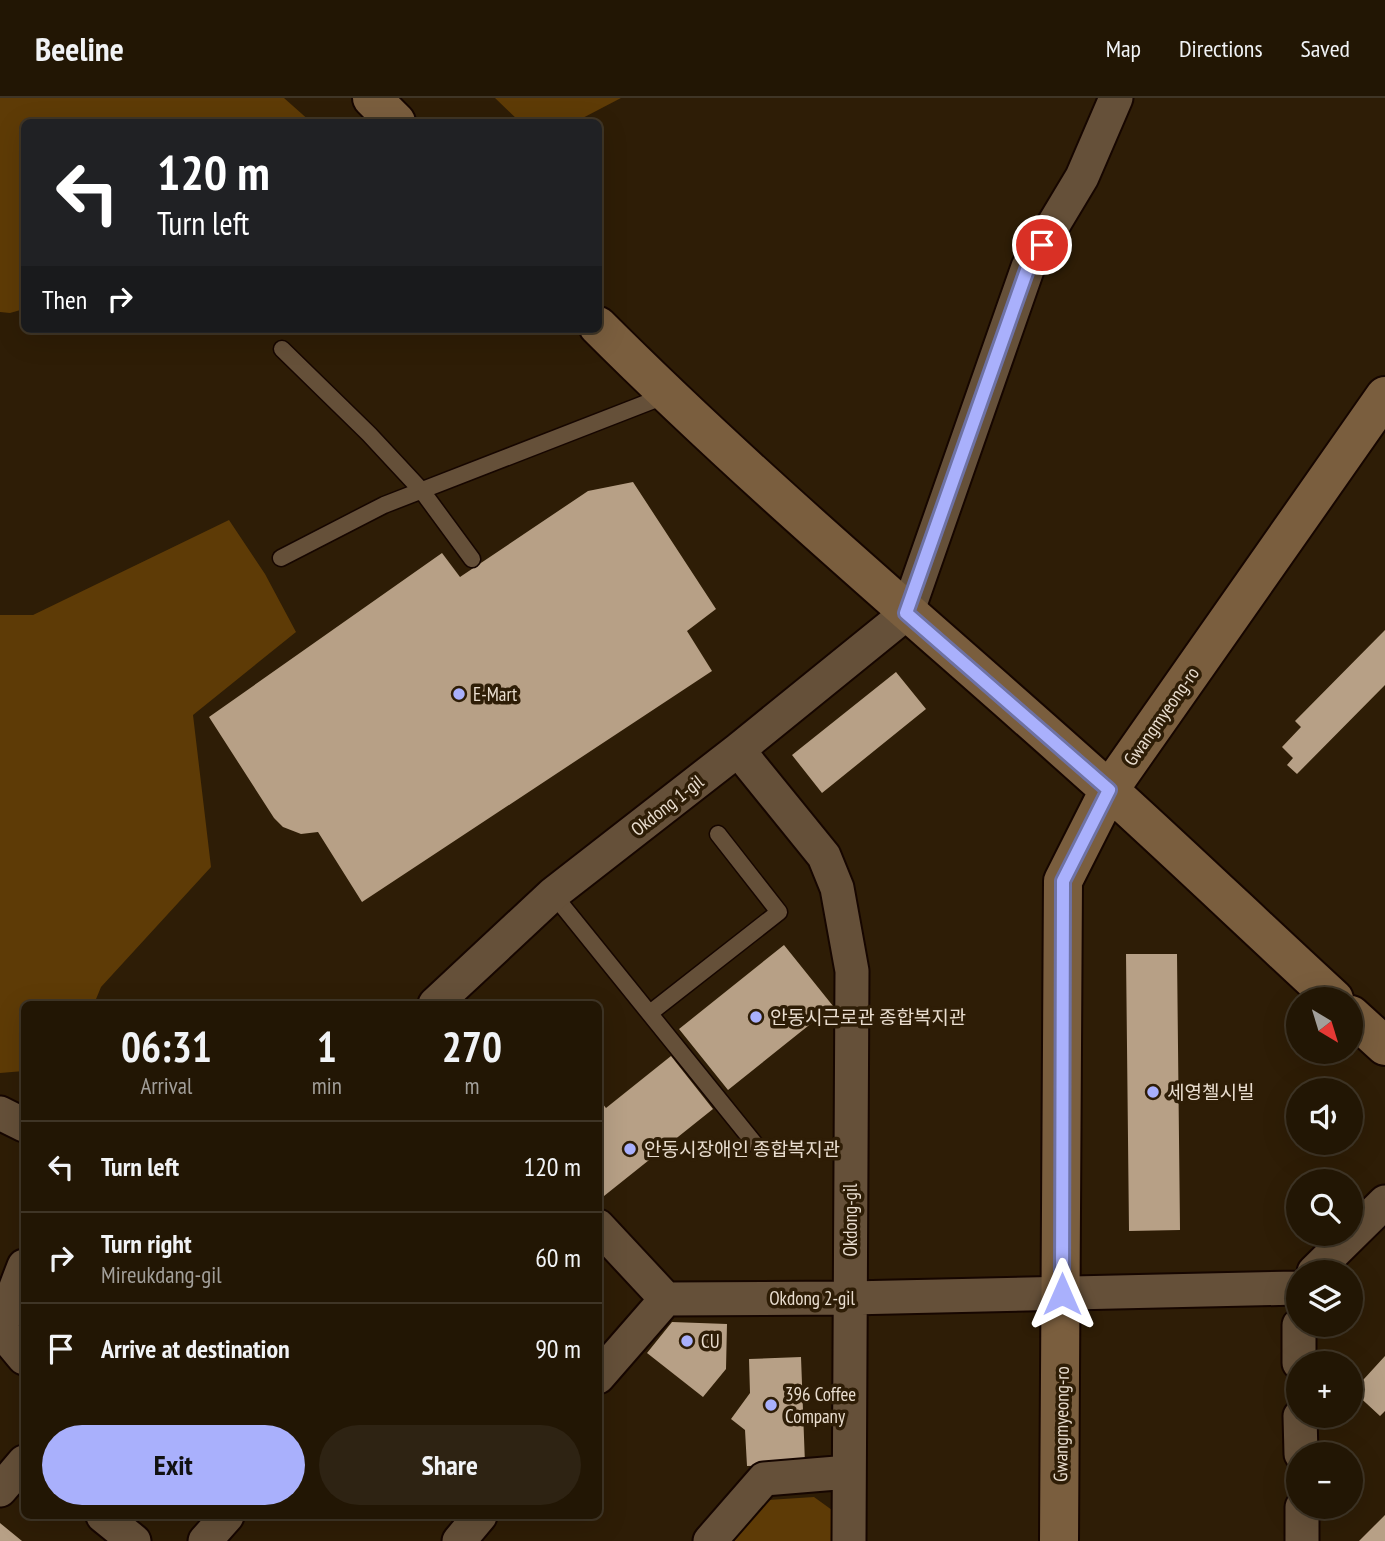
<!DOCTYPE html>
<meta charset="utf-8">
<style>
body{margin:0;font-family:"PT Sans Narrow","Noto Sans KR",sans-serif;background:#2e2313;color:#f1f3f6;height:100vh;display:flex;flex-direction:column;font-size:26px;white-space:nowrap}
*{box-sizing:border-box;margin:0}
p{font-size:23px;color:#a29f9a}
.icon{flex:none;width:38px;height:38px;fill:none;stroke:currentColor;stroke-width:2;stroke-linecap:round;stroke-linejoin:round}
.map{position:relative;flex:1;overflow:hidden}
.side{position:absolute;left:21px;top:903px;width:581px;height:518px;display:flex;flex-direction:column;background:#221604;border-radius:10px;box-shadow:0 7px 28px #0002,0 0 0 2px #3f3526}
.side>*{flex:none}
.hud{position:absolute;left:21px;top:21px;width:581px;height:214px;border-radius:10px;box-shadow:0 7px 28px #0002,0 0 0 2px #3f3526;background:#202124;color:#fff;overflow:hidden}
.needle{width:46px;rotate:142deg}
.fabs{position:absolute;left:1286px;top:889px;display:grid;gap:14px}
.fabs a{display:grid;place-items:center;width:77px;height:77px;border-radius:50%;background:#221604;box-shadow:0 7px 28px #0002,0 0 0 2px #3f3526;font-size:35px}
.pin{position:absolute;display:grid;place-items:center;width:60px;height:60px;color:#fff;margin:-30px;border:4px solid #fff;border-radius:50%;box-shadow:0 2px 7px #0007}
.me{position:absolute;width:77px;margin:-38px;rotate:0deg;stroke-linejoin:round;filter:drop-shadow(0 0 5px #0008)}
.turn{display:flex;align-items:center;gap:24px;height:147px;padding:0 21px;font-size:32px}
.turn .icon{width:91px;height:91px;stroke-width:2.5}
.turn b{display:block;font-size:49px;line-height:60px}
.then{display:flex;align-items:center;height:66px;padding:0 21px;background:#0003;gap:14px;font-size:26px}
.eta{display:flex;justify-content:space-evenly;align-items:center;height:119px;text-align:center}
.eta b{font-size:42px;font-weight:600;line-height:49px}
.button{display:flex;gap:14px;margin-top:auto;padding:14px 21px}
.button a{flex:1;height:80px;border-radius:42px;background:#a9b0fc;color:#111;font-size:28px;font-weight:600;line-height:80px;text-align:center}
.button a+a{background:#2e2313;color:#f1f3f6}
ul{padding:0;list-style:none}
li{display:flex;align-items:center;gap:21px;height:91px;padding:0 21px;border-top:2px solid #3f3526}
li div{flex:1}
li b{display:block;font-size:26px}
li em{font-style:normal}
header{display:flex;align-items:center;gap:42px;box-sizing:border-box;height:98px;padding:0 35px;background:#221604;border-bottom:2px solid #3f3526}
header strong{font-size:33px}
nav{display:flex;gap:38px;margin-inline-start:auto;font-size:24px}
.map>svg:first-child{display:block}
.green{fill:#5e3b06}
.building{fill:#b7a086}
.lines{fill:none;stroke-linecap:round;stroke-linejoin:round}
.lane-casing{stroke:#160600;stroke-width:19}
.street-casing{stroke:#160600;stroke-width:37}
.secondary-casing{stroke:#160600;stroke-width:42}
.lane{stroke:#655039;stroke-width:16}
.street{stroke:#655039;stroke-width:33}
.secondary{stroke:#7a5e3e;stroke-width:38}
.route-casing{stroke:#6e72a4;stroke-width:18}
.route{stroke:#a9b0fc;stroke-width:12}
.poi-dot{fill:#a9b0fc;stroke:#2e1d06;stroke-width:2.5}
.labels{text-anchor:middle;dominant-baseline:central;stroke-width:7;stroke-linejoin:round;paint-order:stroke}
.poi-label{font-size:19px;fill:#e9ddcf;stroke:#2e1d06;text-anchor:start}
.street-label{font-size:19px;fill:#e9ddcf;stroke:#2e1d06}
</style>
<header>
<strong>Beeline</strong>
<nav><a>Map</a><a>Directions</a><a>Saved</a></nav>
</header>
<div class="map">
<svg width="1385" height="1443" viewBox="0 0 1385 1443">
<rect width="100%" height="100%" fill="#2e1d06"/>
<!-- green -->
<path class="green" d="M 0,0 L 284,0 L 311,24 L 24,24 L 24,211 L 10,215 L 0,214 Z
M 495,0 L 621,0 L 575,24 L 520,24 Z
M 229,422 L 265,476 L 296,534 L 193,617 L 211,769 L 101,889 L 94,906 L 24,906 L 24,973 L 0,975 L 0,517 L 33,517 Z
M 814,1399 L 832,1412 L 833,1443 L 724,1443 L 751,1412 L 768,1402 Z"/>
<!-- building -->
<path class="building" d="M 633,384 L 716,511 L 687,533 L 712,573 L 362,804 L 318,734 L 301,736 L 283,729 L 274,720 L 209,619 L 442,455 L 460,479 L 588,393 Z
M 1385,532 L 1385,587 L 1297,676 L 1287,667 L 1293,660 L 1282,649 L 1301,629 L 1295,623 Z
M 896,574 L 926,611 L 822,695 L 792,657 Z
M 784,847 L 833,908 L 728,992 L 679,931 Z
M 1126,856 L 1177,856 L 1180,1132 L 1129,1133 Z
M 671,958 L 713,1011 L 604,1098 L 598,1092 L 598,1000 L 606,1010 Z
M 672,1224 L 727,1226 L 726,1271 L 703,1299 L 647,1255 Z
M 1385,1258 L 1385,1313 L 1380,1318 L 1353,1293 Z
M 801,1259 L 805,1366 L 747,1368 L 745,1332 L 731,1321 L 750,1295 L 749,1261 Z
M 1385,1417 L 1385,1443 L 1359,1443 Z
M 0,1425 L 22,1443 L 0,1443 Z"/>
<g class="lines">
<defs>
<path id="lane" d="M 282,251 L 369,336 L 422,393 L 472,461
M 281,460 L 384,407 L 667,297
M 553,796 L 755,1046
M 650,915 L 779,814 L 718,736"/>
<path id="street" d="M 738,652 L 824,758 L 837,790 L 852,873 L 849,1443
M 435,906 L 553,796 L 738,652 L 907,515 L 1028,169 L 1082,79 L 1116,0
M 0,1015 L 24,1027
M 598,1128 L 666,1201
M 1314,1174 L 1385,1104
M 1299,1227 L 1299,1265
M 0,1231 L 24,1168
M 0,1231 L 24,1260
M 598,1279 L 666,1201 L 850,1200 L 1298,1190
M 1300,1318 L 1301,1356
M 0,1392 L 24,1364
M 1302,1409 L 1302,1443
M 103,1418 L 134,1443
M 205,1443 L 227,1418
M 459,1443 L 480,1418
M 710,1443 L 764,1381 L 849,1374"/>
<path id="secondary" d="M 372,0 L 396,24
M 598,228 C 761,391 938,538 1109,692 C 1185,761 1259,832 1334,901
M 1351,917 L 1385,948
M 1059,1443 L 1063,783 L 1109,692 L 1385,298"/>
</defs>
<!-- lane casing -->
<use href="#lane" class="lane-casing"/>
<!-- street casing -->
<use href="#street" class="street-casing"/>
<!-- secondary casing -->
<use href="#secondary" class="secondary-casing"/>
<!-- lane -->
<use href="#lane" class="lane"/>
<!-- street -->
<use href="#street" class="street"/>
<!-- secondary -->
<use href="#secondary" class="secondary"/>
</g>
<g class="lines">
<defs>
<path id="route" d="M 1042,147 L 1028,169 L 906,515 L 1109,692 L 1063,783 L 1062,1196"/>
</defs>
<!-- route casing -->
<use href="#route" class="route-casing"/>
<!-- route -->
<use href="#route" class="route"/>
</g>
<!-- markers -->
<g class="poi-dot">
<circle cx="459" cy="596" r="7"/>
<circle cx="756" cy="919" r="7"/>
<circle cx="1153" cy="994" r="7"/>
<circle cx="630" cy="1051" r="7"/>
<circle cx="687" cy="1243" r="7"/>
<circle cx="771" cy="1307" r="7"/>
</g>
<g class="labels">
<!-- poi labels -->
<g class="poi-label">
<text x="473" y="596">E-Mart</text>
<text x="770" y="919">안동시근로관 종합복지관</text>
<text x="1167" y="994">세영첼시빌</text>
<text x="644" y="1051">안동시장애인 종합복지관</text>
<text x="701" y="1243">CU</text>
<text x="785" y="1296">396 Coffee<tspan x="785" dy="22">Company</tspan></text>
</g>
<!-- street labels -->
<g class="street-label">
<text transform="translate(1161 618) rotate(-55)">Gwangmyeong-ro</text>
<text transform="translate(667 707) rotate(-38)">Okdong 1-gil</text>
<text transform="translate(850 1122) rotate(-90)">Okdong-gil</text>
<text x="812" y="1200">Okdong 2-gil</text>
<text transform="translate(1061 1326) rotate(-89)">Gwangmyeong-ro</text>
</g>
</g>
</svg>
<div class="fabs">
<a><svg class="needle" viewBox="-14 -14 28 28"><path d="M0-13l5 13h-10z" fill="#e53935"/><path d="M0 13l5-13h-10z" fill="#a29f9a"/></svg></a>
<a><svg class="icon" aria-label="sound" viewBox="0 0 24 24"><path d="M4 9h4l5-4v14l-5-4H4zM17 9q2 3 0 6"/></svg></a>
<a><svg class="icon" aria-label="search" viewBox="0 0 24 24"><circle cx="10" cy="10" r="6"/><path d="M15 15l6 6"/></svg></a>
<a><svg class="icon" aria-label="layers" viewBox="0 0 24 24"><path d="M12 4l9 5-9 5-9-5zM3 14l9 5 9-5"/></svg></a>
<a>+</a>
<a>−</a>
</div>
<div class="pin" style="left:1042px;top:147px;background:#d93025"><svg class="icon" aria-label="arrive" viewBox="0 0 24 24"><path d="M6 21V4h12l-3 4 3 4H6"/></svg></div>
<svg class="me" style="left:1062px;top:1196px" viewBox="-20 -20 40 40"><path d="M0-17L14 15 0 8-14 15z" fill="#a9b0fc" stroke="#fff" stroke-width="4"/></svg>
<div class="hud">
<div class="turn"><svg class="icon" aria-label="left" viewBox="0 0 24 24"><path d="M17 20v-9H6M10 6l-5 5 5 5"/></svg><div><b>120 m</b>Turn left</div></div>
<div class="then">Then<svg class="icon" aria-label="right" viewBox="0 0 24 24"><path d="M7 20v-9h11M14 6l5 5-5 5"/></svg></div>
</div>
<section class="side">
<div class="eta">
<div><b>06:31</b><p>Arrival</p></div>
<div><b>1</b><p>min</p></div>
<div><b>270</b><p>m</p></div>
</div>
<ul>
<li><svg class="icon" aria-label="left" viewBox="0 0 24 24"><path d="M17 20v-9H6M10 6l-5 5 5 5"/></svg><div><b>Turn left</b></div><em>120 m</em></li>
<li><svg class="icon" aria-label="right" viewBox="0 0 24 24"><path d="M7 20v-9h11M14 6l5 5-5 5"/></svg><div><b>Turn right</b><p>Mireukdang-gil</p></div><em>60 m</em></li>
<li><svg class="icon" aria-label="arrive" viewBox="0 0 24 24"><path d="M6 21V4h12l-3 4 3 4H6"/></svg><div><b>Arrive at destination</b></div><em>90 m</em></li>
</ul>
<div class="button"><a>Exit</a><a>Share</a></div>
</section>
</div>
